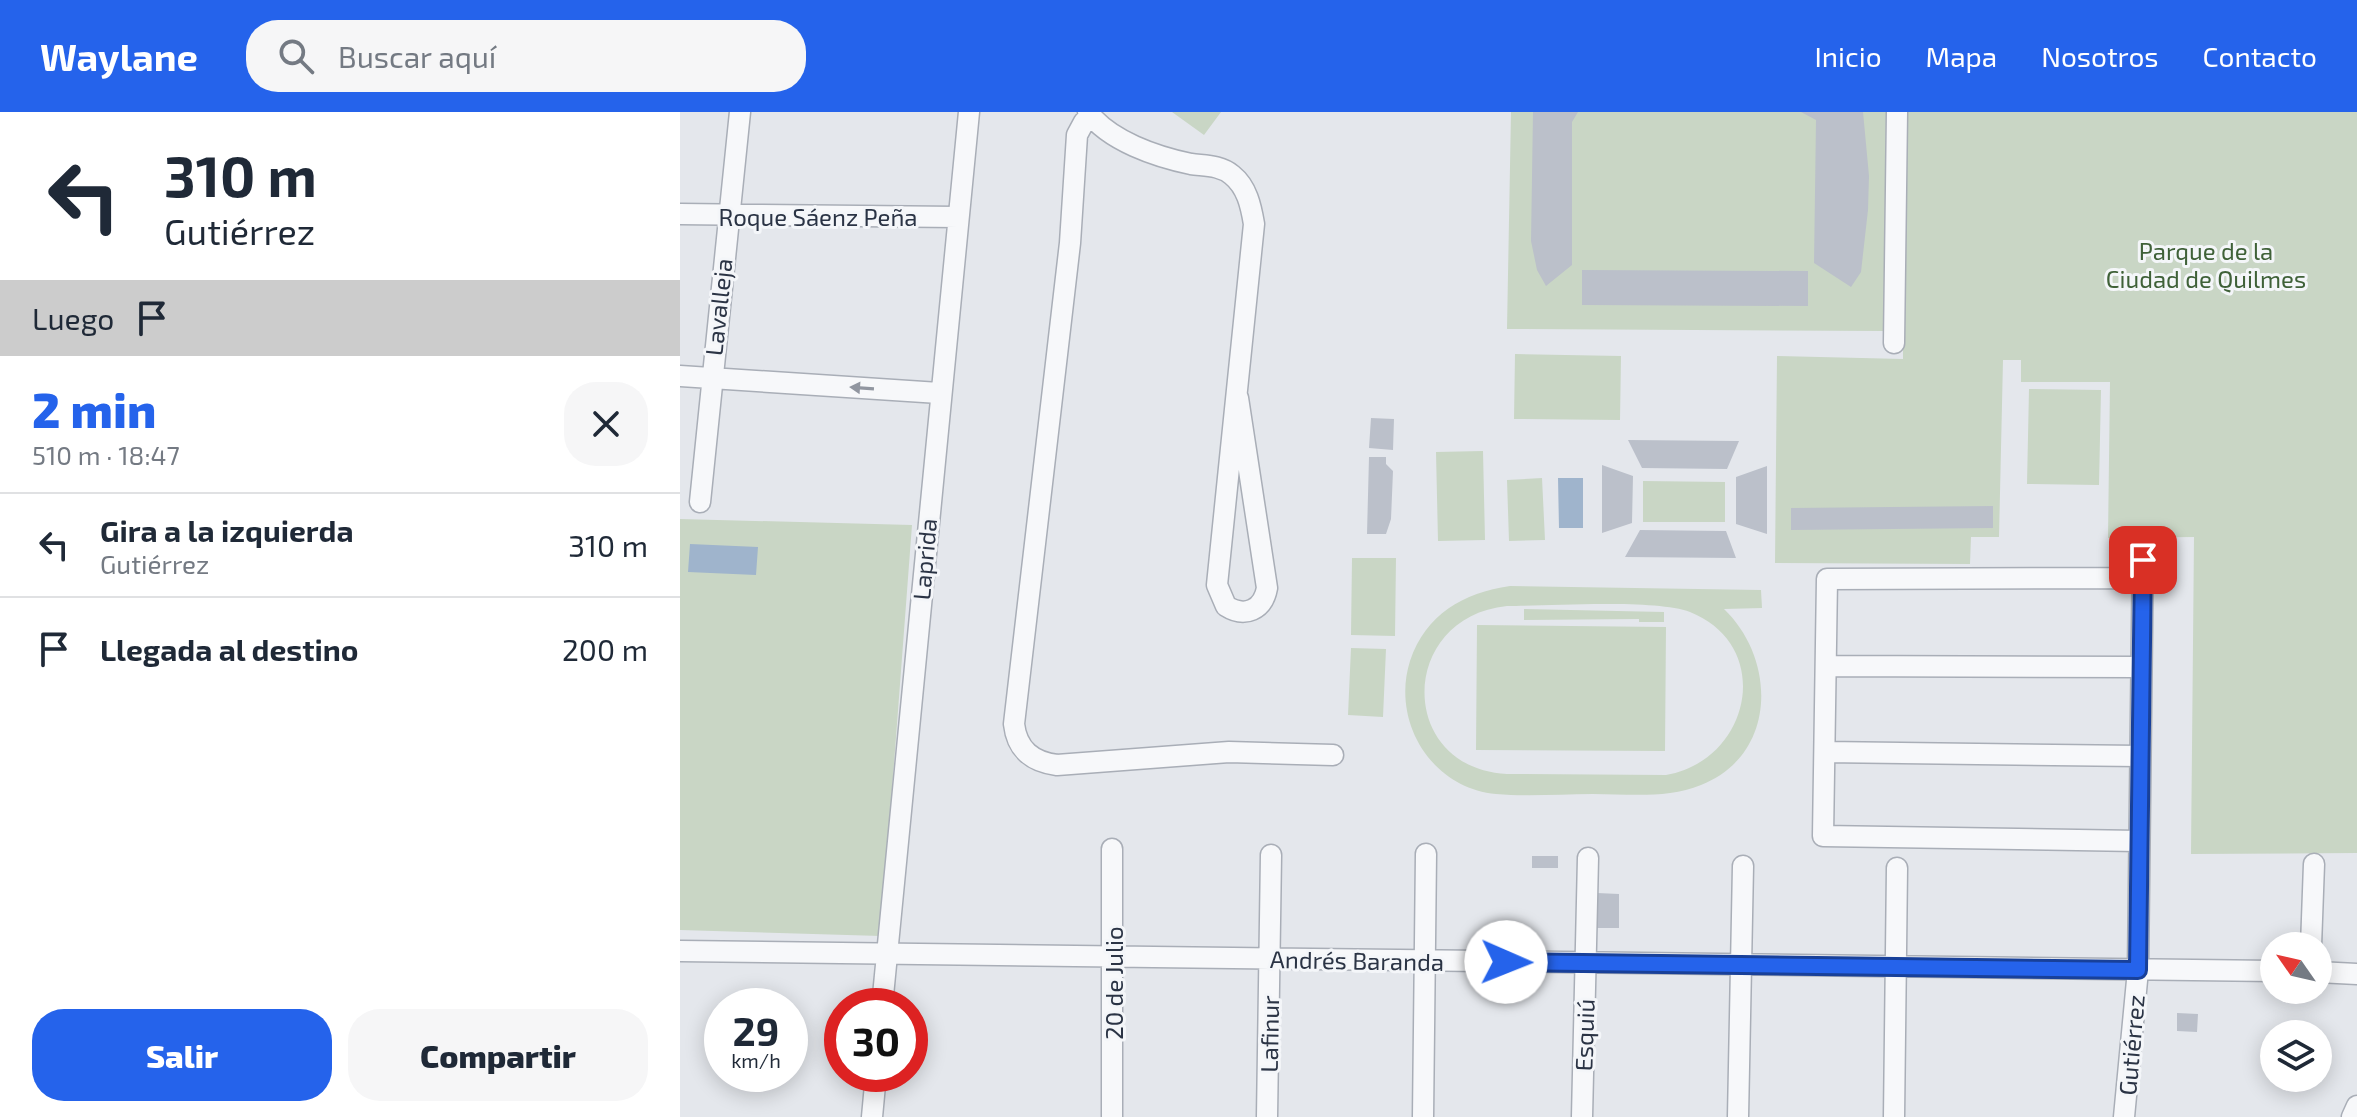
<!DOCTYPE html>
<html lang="es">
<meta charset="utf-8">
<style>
body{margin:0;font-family:"Exo 2",sans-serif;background:#f6f6f7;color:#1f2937;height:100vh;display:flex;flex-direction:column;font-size:30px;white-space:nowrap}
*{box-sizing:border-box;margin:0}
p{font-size:26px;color:#747a83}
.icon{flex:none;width:44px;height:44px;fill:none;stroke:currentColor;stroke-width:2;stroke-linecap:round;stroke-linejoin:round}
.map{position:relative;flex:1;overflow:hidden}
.details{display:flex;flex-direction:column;background:#fff;width:680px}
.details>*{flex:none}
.banner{background:#fff;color:#1f2937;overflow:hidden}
.needle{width:52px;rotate:304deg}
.controls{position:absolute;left:1580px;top:820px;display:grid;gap:16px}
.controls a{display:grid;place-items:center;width:72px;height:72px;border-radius:50%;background:#fff;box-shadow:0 4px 20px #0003;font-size:40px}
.speed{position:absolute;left:24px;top:876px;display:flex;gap:16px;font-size:40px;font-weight:700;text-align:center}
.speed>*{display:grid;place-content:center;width:104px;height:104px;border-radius:50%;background:#fff;box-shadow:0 4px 20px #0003;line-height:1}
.speed small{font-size:20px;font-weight:400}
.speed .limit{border:12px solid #d22;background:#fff;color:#111}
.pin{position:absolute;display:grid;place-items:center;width:68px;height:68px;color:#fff;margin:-34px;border-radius:16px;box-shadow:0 4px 12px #0006}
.me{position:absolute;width:88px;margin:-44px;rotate:91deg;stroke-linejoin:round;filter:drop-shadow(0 0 6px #0008)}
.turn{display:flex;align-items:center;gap:28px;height:168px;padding:0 32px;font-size:36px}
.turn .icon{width:104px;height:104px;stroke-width:2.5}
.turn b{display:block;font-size:56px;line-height:68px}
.then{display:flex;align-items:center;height:76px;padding:0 32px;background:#0003;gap:16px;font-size:30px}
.round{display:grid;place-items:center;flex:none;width:84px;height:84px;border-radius:32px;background:#f6f6f7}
.headline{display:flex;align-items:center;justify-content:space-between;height:136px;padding:0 32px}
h1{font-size:48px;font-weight:800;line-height:60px;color:#2563eb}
.cta{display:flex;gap:16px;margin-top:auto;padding:16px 32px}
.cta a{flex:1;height:92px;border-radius:32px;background:#2563eb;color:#fff;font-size:32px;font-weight:800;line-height:92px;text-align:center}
.cta a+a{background:#f6f6f7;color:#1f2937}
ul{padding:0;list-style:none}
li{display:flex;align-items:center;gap:24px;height:104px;padding:0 32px;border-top:2px solid #e0e1e3}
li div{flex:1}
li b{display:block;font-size:30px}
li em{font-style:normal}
header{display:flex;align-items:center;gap:48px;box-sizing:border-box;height:112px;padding:0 40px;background:#2563eb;color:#fff}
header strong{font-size:38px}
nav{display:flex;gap:44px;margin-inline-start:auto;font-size:28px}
.search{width:560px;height:72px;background:#f6f6f7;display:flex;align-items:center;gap:20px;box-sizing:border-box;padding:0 28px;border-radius:32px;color:#747a83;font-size:30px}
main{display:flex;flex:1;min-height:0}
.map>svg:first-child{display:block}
.green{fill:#c9d6c5;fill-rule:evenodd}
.water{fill:#9fb4cc}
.building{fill:#bbc0ca}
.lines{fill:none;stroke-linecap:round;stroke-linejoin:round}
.minor-casing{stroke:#a9aeb7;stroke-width:23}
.minor{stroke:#f7f8fa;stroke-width:20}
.oneway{fill:#9196a0}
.route-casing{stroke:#184099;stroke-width:20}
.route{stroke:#2563eb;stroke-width:14}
.labels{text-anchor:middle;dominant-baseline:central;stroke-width:6;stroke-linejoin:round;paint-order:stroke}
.street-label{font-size:24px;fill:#2b3445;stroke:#f4f6f9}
.park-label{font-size:24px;fill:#3f6138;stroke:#f4f6f9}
</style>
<header>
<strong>Waylane</strong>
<div class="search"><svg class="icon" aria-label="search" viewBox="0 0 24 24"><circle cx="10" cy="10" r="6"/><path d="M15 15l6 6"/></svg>Buscar aquí</div>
<nav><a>Inicio</a><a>Mapa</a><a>Nosotros</a><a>Contacto</a></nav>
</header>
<main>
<section class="details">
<div class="banner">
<div class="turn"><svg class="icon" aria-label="left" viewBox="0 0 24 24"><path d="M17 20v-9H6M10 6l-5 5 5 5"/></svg><div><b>310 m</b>Gutiérrez</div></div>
<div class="then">Luego<svg class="icon" aria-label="arrive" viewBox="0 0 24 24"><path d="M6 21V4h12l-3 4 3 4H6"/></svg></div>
</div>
<div class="headline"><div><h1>2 min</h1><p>510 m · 18:47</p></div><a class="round"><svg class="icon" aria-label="close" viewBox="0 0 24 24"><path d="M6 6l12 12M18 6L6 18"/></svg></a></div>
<ul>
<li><svg class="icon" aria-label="left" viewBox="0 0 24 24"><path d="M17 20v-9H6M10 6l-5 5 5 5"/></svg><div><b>Gira a la izquierda</b><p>Gutiérrez</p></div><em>310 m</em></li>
<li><svg class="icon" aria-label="arrive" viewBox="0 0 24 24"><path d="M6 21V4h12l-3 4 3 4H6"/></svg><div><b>Llegada al destino</b></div><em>200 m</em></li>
</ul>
<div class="cta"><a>Salir</a><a>Compartir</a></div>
</section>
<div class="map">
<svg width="1677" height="1005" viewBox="0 0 1677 1005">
<rect width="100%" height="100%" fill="#e4e7ec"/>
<!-- green -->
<path class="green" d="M 492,0 L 541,0 L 524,23 Z
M 831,0 L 1206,0 L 1204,219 L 827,217 Z
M 1222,0 L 1677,0 L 1677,741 L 1511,742 L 1514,425 L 1428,426 L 1430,270 L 1341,270 L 1341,248 L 1323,248 L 1319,425 L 1291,425 L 1290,452 L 1095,451 L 1097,244 L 1223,247 Z
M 835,242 L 941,244 L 940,308 L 834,307 Z
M 1349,277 L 1421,278 L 1419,373 L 1347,372 Z
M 803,339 L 805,428 L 758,429 L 756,340 Z
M 862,366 L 865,428 L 829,429 L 827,368 Z
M 963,369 L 1045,370 L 1045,410 L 963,410 Z
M 0,407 L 232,413 L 201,824 L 0,818 Z
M 672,446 L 716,446 L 715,524 L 671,523 Z
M 830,474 L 1081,478 L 1082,496 L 1044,497 C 1097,548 1097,643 1021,673 C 987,687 948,682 913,682 C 881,682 848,685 816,682 C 751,676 711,609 730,549 C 746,502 783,481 830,474 ZM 827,494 C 869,494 975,487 1010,500 C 1095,534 1071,648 986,663 L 827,662 C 716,656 718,505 827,494 Z
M 844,497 L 984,500 L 984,510 L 959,510 L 959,507 L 844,508 Z
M 797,513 L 986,515 L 985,639 L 796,638 Z
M 671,536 L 706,537 L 703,605 L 668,603 Z"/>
<!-- water -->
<path class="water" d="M 878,366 L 903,366 L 903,416 L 879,416 Z
M 10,432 L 78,435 L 76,463 L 8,460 Z"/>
<!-- building -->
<path class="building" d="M 853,0 L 898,0 L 892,10 L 892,153 L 866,174 L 857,158 L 851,129 Z
M 1121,0 L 1183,0 L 1189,64 L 1188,98 L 1181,160 L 1171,175 L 1134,151 L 1136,8 Z
M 902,158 L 1128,159 L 1128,194 L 902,193 Z
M 691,306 L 714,307 L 713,338 L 689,336 Z
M 948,328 L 1059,329 L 1047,357 L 962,356 Z
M 689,345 L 706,345 L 706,352 L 713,359 L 711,407 L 706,422 L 687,422 Z
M 922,353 L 953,364 L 952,411 L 922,421 Z
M 1087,354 L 1087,422 L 1056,412 L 1056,365 Z
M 1313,394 L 1313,416 L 1111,418 L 1111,396 Z
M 960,418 L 1046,419 L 1056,446 L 945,445 Z
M 852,744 L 878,744 L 878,756 L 852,756 Z
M 917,781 L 939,782 L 939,816 L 916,816 Z
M 1497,901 L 1518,902 L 1517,920 L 1497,919 Z"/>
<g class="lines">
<defs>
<path id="minor" d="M 408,0 C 429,29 477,45 511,52 C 525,54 540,53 552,63 C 567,75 571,94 574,112 L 537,473 L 546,494 C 565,506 583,498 587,476 L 558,286
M 413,8 L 404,10 L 397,23 L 390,131 L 334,612 C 337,638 353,650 377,653 L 549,640 L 653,643
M 0,102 L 277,105
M 1214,231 L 1217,0
M 0,264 L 259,281
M 20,390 L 60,0
M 1147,554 L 1461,555
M 1145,640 L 1459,644
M 1458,729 L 1143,724 L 1147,467 L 1463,466
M 1631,834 L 1634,752
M 0,839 L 1594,859
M 1638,860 L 1677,862
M 202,894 L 289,0
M 192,1005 L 196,962
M 432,1005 L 432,737
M 587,1005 L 591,743
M 743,1005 L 746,742
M 902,1005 L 908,746
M 1058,1005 L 1063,754
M 1214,1005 L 1217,756
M 1444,1005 L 1458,858 L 1463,430
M 1672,1005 L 1677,994"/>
</defs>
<!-- minor casing -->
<use href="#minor" class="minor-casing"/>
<!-- minor -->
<use href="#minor" class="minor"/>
</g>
<!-- one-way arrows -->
<defs><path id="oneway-solid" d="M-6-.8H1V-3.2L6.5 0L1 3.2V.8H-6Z" transform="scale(2)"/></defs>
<use class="oneway" href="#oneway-solid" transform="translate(182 276) rotate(-176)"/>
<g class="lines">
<defs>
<path id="route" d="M 826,850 L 1458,858 L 1463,448"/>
</defs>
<!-- route casing -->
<use href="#route" class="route-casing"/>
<!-- route -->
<use href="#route" class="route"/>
</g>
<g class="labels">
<!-- street labels -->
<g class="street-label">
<text x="138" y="104">Roque Sáenz Peña</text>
<text transform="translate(38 195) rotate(-84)">Lavalleja</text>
<text transform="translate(244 447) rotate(-85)">Laprida</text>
<text transform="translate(677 848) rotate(1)">Andrés Baranda</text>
<text transform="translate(433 871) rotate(-90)">20 de Julio</text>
<text transform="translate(589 922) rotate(-89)">Lafinur</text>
<text transform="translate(904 923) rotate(-88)">Esquiú</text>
<text transform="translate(1451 933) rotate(-85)">Gutiérrez</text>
</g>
<!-- park labels -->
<g class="park-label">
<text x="1526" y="138">Parque de la<tspan x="1526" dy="28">Ciudad de Quilmes</tspan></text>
</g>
</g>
</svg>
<div class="controls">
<a><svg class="needle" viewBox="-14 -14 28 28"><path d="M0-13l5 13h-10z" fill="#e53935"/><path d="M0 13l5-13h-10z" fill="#747a83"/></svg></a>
<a><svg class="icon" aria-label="layers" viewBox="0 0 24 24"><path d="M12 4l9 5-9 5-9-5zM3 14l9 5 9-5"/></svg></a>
</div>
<div class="speed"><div>29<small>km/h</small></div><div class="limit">30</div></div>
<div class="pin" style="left:1463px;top:448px;background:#d93025"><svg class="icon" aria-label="arrive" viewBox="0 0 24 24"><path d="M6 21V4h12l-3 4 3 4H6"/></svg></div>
<svg class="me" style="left:826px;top:850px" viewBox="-20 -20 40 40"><circle r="19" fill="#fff"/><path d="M0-13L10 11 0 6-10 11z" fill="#2563eb"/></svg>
</div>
</main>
